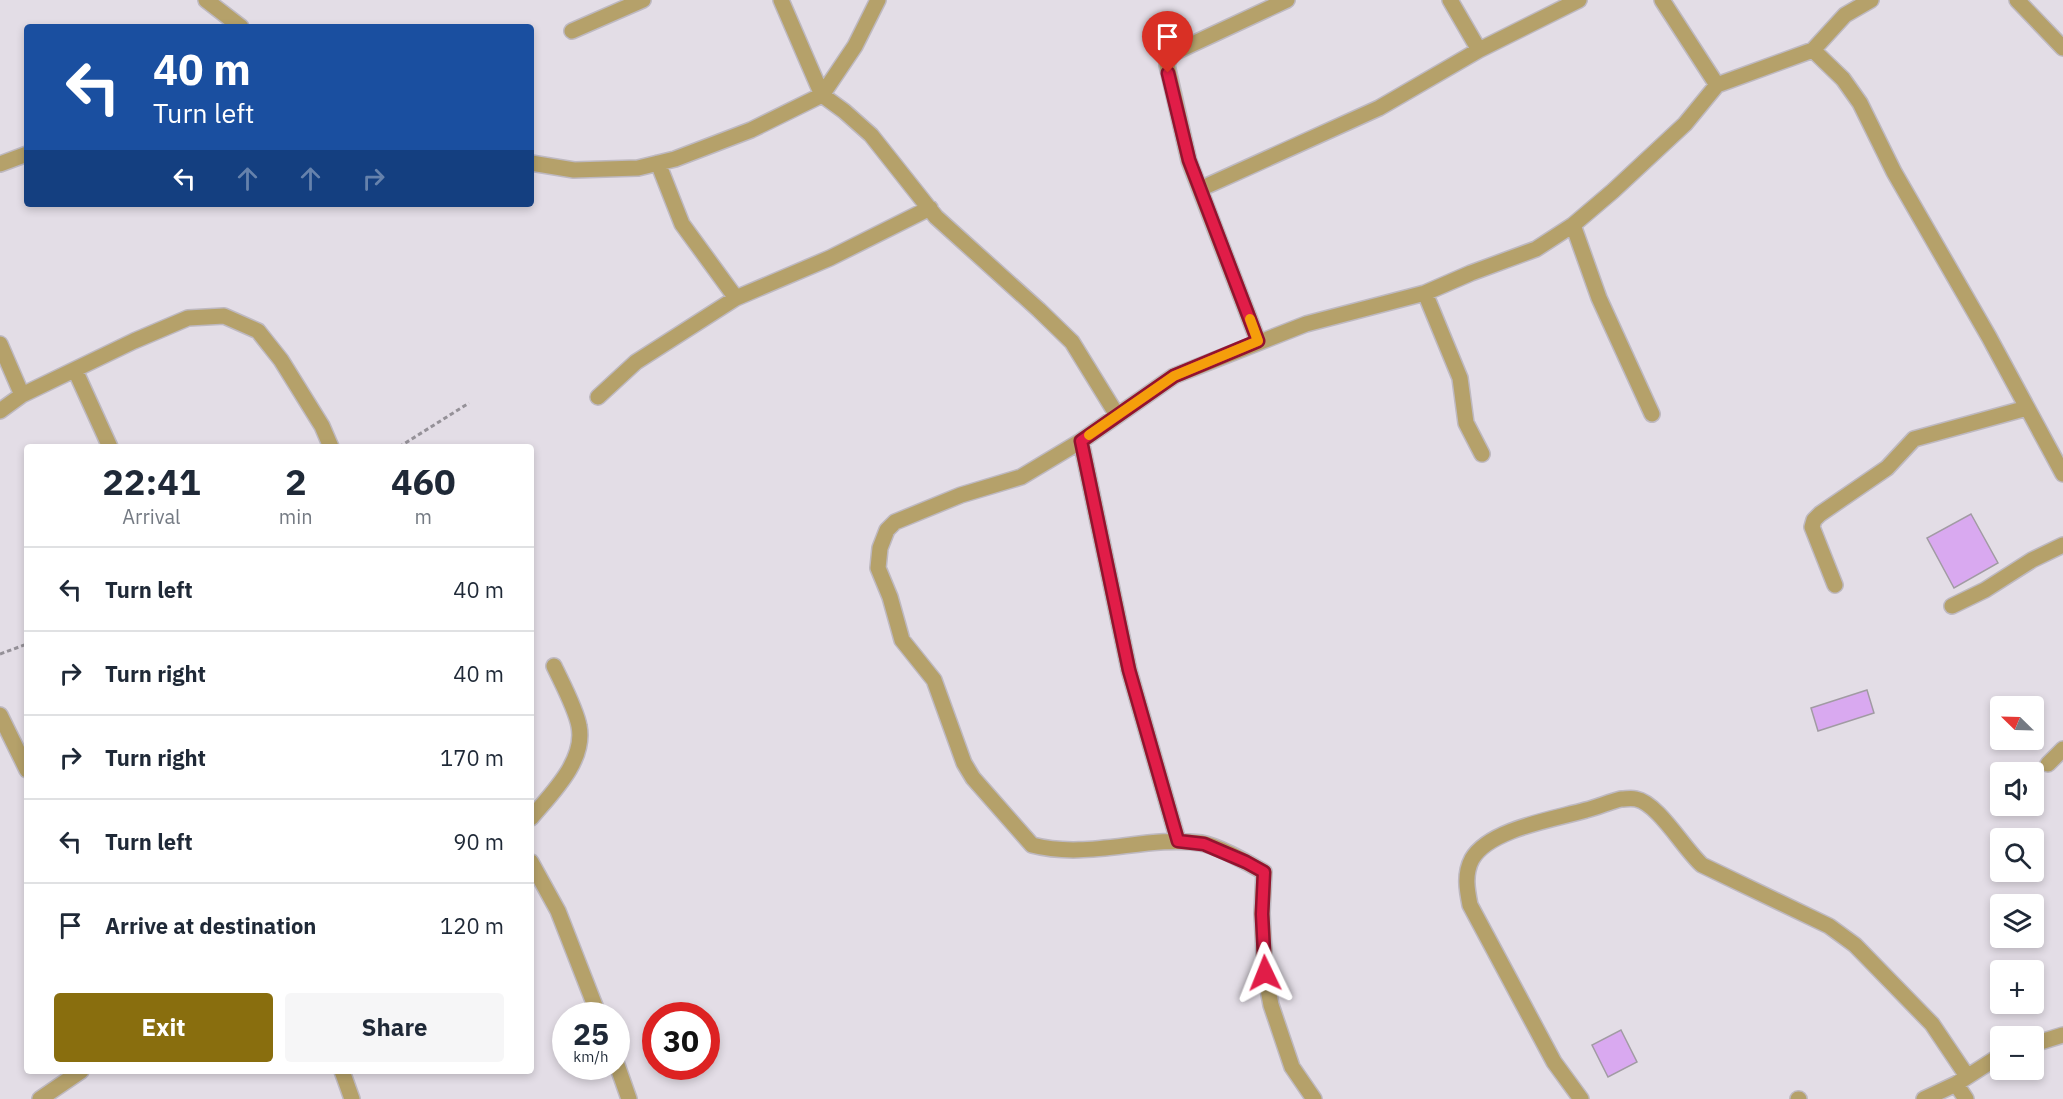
<!DOCTYPE html>
<meta charset="utf-8">
<style>
body{margin:0;font-family:"IBM Plex Sans",sans-serif;background:#f6f6f7;color:#1f2937;height:100vh;display:flex;flex-direction:column;font-size:22px;white-space:nowrap}
*{box-sizing:border-box;margin:0}
p{font-size:20px;color:#747a83}
.icon{flex:none;width:33px;height:33px;fill:none;stroke:currentColor;stroke-width:2;stroke-linecap:round;stroke-linejoin:round}
.map{position:relative;flex:1;overflow:hidden}
.drawer{position:absolute;left:24px;top:444px;width:510px;height:630px;display:flex;flex-direction:column;background:#fff;border-radius:6px;box-shadow:0 3px 9px #0003}
.drawer>*{flex:none}
.hud{position:absolute;left:24px;top:24px;width:510px;height:183px;border-radius:6px;box-shadow:0 3px 9px #0003;background:#1a4fa0;color:#fff;overflow:hidden}
.needle{width:39px;rotate:293deg}
.buttons{position:absolute;left:1990px;top:696px;display:grid;gap:12px}
.buttons a{display:grid;place-items:center;width:54px;height:54px;border-radius:6px;background:#fff;box-shadow:0 3px 9px #0003;font-size:30px}
.speed{position:absolute;left:552px;top:1002px;display:flex;gap:12px;font-size:30px;font-weight:700;text-align:center}
.speed>*{display:grid;place-content:center;width:78px;height:78px;border-radius:50%;background:#fff;box-shadow:0 3px 9px #0003;line-height:1}
.speed small{font-size:15px;font-weight:400}
.speed .limit{border:9px solid #d22;background:#fff;color:#111}
.pin{position:absolute;display:grid;place-items:center;width:51px;height:51px;color:#fff;margin:-62px -26px;border-radius:50% 50% 50% 0;rotate:-45deg;box-shadow:0 0 6px #0007}
.pin .icon{rotate:45deg}
.me{position:absolute;width:66px;margin:-33px;rotate:358deg;stroke-linejoin:round;filter:drop-shadow(0 0 4px #0008)}
.turn{display:flex;align-items:center;gap:21px;height:126px;padding:0 30px;font-size:27px}
.turn .icon{width:78px;height:78px;stroke-width:2.5}
.turn b{display:block;font-size:42px;line-height:51px}
.lanes{display:flex;align-items:center;height:57px;padding:0 30px;background:#0003;justify-content:center;gap:30px;direction:ltr}
.lanes .off{opacity:.35}
.eta{display:flex;justify-content:space-evenly;align-items:center;height:102px;text-align:center}
.eta b{font-size:36px;font-weight:700;line-height:42px}
.cta{display:flex;gap:12px;margin-top:auto;padding:12px 30px}
.cta a{flex:1;height:69px;border-radius:6px;background:#896e0e;color:#fff;font-size:24px;font-weight:700;line-height:69px;text-align:center}
.cta a+a{background:#f6f6f7;color:#1f2937}
ul{padding:0;list-style:none}
li{display:flex;align-items:center;gap:18px;height:84px;padding:0 30px;border-top:2px solid #e0e1e3}
li div{flex:1}
li b{display:block;font-size:22px}
li em{font-style:normal}
.map>svg:first-child{display:block}
.building{fill:#d9a9f0;stroke:#a19ba3;stroke-width:1.5}
.lines{fill:none;stroke-linecap:round;stroke-linejoin:round}
.minor-casing{stroke:#beb9c1;stroke-width:18}
.path{stroke:#959198;stroke-width:3;stroke-dasharray:4.5 3;stroke-linecap:butt}
.minor{stroke:#b5a16a;stroke-width:15}
.route-casing{stroke:#92132f;stroke-width:15}
.route{stroke:#e11d48;stroke-width:10}
.slow{stroke:#f59e0b;stroke-width:10}
</style>
<div class="map">
<svg width="2063" height="1099" viewBox="0 0 2063 1099">
<rect width="100%" height="100%" fill="#e3dde6"/>
<!-- building -->
<path class="building" d="M 1971,514 L 1998,563 L 1954,588 L 1927,538 Z
M 1867,690 L 1874,713 L 1818,731 L 1811,708 Z
M 1621,1030 L 1637,1062 L 1608,1077 L 1592,1045 Z"/>
<g class="lines">
<defs>
<path id="minor" d="M 206,0 L 241,27
M 781,0 L 822,95 L 844,111 L 871,135 L 936,217 L 1039,310 L 1072,342 L 1117,415
M 1450,0 L 1479,50
M 1662,0 L 1717,85
M 2017,0 L 2063,48
M 572,31 L 643,0
M 1813,50 L 1843,79 L 1860,103 L 1894,172 L 1989,337 L 2063,474
M 531,163 L 574,170 L 638,168 L 675,159 L 751,130 L 822,95 L 855,46 L 878,0
M 658,163 L 682,224 L 736,298
M 0,164 L 27,154
M 1200,189 L 1379,108 L 1479,50 L 1579,0
M 1573,225 L 1599,298 L 1652,414
M 1425,293 L 1460,378 L 1466,423 L 1482,454
M 1258,341 L 1189,161 L 1167,65 L 1171,54 L 1287,0
M 0,344 L 22,395
M 75,370 L 110,447
M 598,397 L 636,362 L 736,298 L 830,258 L 930,208
M 0,411 L 22,395 L 134,341 L 188,318 L 224,316 L 258,331 L 281,360 L 322,426 L 331,447
M 1081,441 L 1129,670 L 1178,841
M 1835,585 L 1812,527 L 1814,520 L 1820,514 L 1887,468 L 1914,439 L 2027,408
M 1952,606 L 1985,590 L 2032,560 L 2063,545
M 0,715 L 27,770
M 2048,764 L 2063,749
M 531,818 C 551,794 586,761 579,726 C 576,709 562,683 554,666
M 531,862 L 558,911 L 599,1016
M 2034,1044 L 2063,1035
M 616,1062 L 629,1099
M 342,1071 L 352,1099
M 1956,1084 L 1966,1099
M 40,1099 L 81,1071
M 1314,1099 L 1292,1067 L 1271,1005 L 1265,973 L 1262,913 L 1264,872 C 1248,863 1219,846 1201,843 C 1146,835 1089,860 1032,845 L 973,778 L 964,763 L 934,680 L 902,640 L 890,597 L 878,568 L 880,548 L 887,530 L 895,522 L 961,495 L 1021,477 L 1081,441 L 1174,376 L 1306,324 L 1425,293 L 1471,273 L 1536,249 L 1573,225 L 1613,191 L 1685,124 L 1717,85 L 1813,50 L 1845,15 L 1871,0
M 1581,1099 L 1554,1062 L 1470,905 C 1467,890 1464,874 1472,859 C 1489,829 1555,819 1586,810 C 1598,807 1609,802 1621,799 C 1626,799 1631,798 1636,799 C 1658,803 1684,849 1702,865 L 1829,926 L 1855,945 L 1932,1024 L 1967,1076
M 1798,1099 L 1799,1099
M 1924,1099 L 1956,1084 L 2001,1055"/>
</defs>
<!-- minor casing -->
<use href="#minor" class="minor-casing"/>
<!-- path -->
<path class="path" d="M 399,447 L 469,403
M 0,654 L 27,644"/>
<!-- minor -->
<use href="#minor" class="minor"/>
</g>
<g class="lines">
<defs>
<path id="route" d="M 1168,73 L 1189,160 L 1258,341 L 1174,376 L 1081,441 L 1129,670 L 1178,841 L 1204,844 L 1246,862 L 1264,872 L 1262,914 L 1265,973"/>
</defs>
<!-- route casing -->
<use href="#route" class="route-casing"/>
<!-- route -->
<use href="#route" class="route"/>
<!-- slow -->
<path class="slow" d="M 1089,435 L 1174,376 L 1258,341 L 1250,319"/>
</g>
</svg>
<div class="buttons">
<a><svg class="needle" viewBox="-14 -14 28 28"><path d="M0-13l5 13h-10z" fill="#e53935"/><path d="M0 13l5-13h-10z" fill="#747a83"/></svg></a>
<a><svg class="icon" aria-label="sound" viewBox="0 0 24 24"><path d="M4 9h4l5-4v14l-5-4H4zM17 9q2 3 0 6"/></svg></a>
<a><svg class="icon" aria-label="search" viewBox="0 0 24 24"><circle cx="10" cy="10" r="6"/><path d="M15 15l6 6"/></svg></a>
<a><svg class="icon" aria-label="layers" viewBox="0 0 24 24"><path d="M12 4l9 5-9 5-9-5zM3 14l9 5 9-5"/></svg></a>
<a>+</a>
<a>−</a>
</div>
<div class="speed"><div>25<small>km/h</small></div><div class="limit">30</div></div>
<div class="pin" style="left:1168px;top:73px;background:#d93025"><svg class="icon" aria-label="arrive" viewBox="0 0 24 24"><path d="M6 21V4h12l-3 4 3 4H6"/></svg></div>
<svg class="me" style="left:1265px;top:973px" viewBox="-20 -20 40 40"><path d="M0-17L14 15 0 8-14 15z" fill="#e11d48" stroke="#fff" stroke-width="4"/></svg>
<div class="hud">
<div class="turn"><svg class="icon" aria-label="left" viewBox="0 0 24 24"><path d="M17 20v-9H6M10 6l-5 5 5 5"/></svg><div><b>40 m</b>Turn left</div></div>
<div class="lanes"><svg class="icon" aria-label="left" viewBox="0 0 24 24"><path d="M17 20v-9H6M10 6l-5 5 5 5"/></svg><svg class="icon off" aria-label="ahead" viewBox="0 0 24 24"><path d="M12 20V5M6 11l6-6 6 6"/></svg><svg class="icon off" aria-label="ahead" viewBox="0 0 24 24"><path d="M12 20V5M6 11l6-6 6 6"/></svg><svg class="icon off" aria-label="right" viewBox="0 0 24 24"><path d="M7 20v-9h11M14 6l5 5-5 5"/></svg></div>
</div>
<section class="drawer">
<div class="eta">
<div><b>22:41</b><p>Arrival</p></div>
<div><b>2</b><p>min</p></div>
<div><b>460</b><p>m</p></div>
</div>
<ul>
<li><svg class="icon" aria-label="left" viewBox="0 0 24 24"><path d="M17 20v-9H6M10 6l-5 5 5 5"/></svg><div><b>Turn left</b></div><em>40 m</em></li>
<li><svg class="icon" aria-label="right" viewBox="0 0 24 24"><path d="M7 20v-9h11M14 6l5 5-5 5"/></svg><div><b>Turn right</b></div><em>40 m</em></li>
<li><svg class="icon" aria-label="right" viewBox="0 0 24 24"><path d="M7 20v-9h11M14 6l5 5-5 5"/></svg><div><b>Turn right</b></div><em>170 m</em></li>
<li><svg class="icon" aria-label="left" viewBox="0 0 24 24"><path d="M17 20v-9H6M10 6l-5 5 5 5"/></svg><div><b>Turn left</b></div><em>90 m</em></li>
<li><svg class="icon" aria-label="arrive" viewBox="0 0 24 24"><path d="M6 21V4h12l-3 4 3 4H6"/></svg><div><b>Arrive at destination</b></div><em>120 m</em></li>
</ul>
<div class="cta"><a>Exit</a><a>Share</a></div>
</section>
</div>
